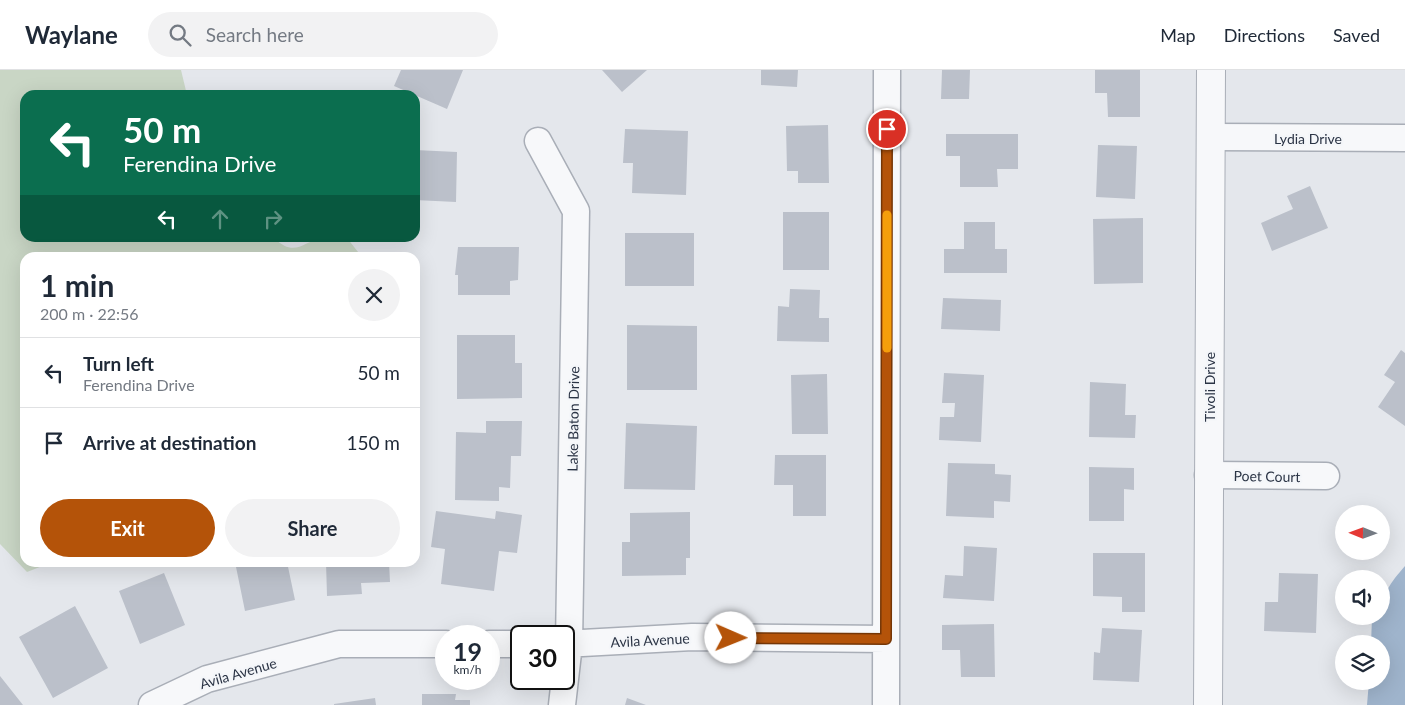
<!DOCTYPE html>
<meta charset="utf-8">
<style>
body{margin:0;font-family:Lato,sans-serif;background:#f2f2f3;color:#1f2937;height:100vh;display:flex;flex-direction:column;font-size:19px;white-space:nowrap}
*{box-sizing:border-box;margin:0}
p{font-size:16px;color:#747a83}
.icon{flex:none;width:28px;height:28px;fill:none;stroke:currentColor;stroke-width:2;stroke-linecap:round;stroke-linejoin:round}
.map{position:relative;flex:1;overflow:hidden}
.details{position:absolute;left:20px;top:182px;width:400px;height:315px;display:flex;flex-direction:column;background:#fff;border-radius:15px;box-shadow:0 5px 20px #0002}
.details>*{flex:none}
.top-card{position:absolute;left:20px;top:20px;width:400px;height:152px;border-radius:15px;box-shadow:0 5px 20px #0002;background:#0b6e4f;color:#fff;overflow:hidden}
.needle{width:32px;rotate:271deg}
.fabs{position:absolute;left:1335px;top:435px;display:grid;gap:10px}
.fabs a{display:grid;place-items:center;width:55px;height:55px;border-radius:50%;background:#fff;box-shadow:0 5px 20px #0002;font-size:25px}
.speed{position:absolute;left:435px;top:555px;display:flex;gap:10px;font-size:25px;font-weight:700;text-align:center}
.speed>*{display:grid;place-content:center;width:65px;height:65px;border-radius:50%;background:#fff;box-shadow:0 5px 20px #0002;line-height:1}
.speed small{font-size:12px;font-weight:400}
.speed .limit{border:2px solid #111;border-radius:8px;background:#fff;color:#111}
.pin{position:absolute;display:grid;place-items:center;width:42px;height:42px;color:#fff;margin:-21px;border:2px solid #fff;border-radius:50%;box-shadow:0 1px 5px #0007}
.me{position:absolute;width:55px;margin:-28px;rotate:91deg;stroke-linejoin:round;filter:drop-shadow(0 0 4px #0008)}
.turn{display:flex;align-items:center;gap:18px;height:105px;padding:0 20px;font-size:22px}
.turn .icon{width:65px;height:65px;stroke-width:2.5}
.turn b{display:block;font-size:35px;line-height:42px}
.lanes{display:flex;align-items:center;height:48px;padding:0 20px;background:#0003;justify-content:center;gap:25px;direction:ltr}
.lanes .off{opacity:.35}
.round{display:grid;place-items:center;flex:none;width:52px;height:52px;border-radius:26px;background:#f2f2f3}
.overview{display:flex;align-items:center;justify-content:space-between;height:85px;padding:0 20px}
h1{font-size:30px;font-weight:700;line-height:38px}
.action{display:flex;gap:10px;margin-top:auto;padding:10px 20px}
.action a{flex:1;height:58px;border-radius:30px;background:#b45309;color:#fff;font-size:20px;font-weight:700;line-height:58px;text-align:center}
.action a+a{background:#f2f2f3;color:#1f2937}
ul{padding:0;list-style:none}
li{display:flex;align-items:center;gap:15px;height:70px;padding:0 20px;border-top:1px solid #e0e1e3}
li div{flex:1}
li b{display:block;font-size:19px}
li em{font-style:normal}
header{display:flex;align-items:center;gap:30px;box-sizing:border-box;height:70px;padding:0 25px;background:#fff;border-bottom:1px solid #e0e1e3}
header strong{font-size:24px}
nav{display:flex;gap:28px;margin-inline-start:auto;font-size:18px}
.search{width:350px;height:45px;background:#f2f2f3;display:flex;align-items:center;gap:12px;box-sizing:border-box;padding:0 18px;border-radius:28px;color:#747a83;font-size:19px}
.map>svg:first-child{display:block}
.green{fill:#c9d6c5}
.water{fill:#9fb4cc}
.building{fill:#bbc0ca}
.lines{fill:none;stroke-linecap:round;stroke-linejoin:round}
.minor-casing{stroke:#a9aeb7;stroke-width:29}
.tertiary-casing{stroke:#a9aeb7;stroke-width:30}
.minor{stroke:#f7f8fa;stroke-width:26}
.tertiary{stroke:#f7f8fa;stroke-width:28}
.route-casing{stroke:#753606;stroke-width:12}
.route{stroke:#b45309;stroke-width:9}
.slow{stroke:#f59e0b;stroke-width:9}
.labels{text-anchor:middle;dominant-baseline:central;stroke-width:4.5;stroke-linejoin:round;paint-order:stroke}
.street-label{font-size:14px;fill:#2b3445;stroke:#f4f6f9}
</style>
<header>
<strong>Waylane</strong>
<div class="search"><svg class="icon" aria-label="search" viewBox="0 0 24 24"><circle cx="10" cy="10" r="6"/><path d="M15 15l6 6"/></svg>Search here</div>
<nav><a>Map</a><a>Directions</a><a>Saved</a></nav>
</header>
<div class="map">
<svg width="1405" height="635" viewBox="0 0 1405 635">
<rect width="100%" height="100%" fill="#e4e7ec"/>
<!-- green -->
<path class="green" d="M 0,0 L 181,0 L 187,25 L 25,25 L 25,168 L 274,168 C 295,188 302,172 322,168 C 329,166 339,167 347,168 L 362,187 L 25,188 L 25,492 L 50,493 L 27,502 L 0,474 Z"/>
<!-- water -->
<path class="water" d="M 1405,496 L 1405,635 L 1367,635 L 1369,611 L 1381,611 L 1381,574 L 1371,574 L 1372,548 L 1381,546 C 1381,525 1391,512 1405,496 Z"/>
<!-- building -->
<path class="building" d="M 401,0 L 463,0 L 447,39 L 394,16 Z
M 602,0 L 647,0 L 622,22 Z
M 761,0 L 798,0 L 797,17 L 761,15 Z
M 942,0 L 970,0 L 969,29 L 941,29 Z
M 1095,0 L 1140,0 L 1140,47 L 1108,47 L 1107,23 L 1095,23 Z
M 828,55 L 829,113 L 798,113 L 798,101 L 787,101 L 786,56 Z
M 625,59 L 688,61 L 686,125 L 632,123 L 633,93 L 623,93 Z
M 946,64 L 1018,64 L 1018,99 L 997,99 L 998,117 L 960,117 L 960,86 L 946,86 Z
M 1098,75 L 1137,76 L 1135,129 L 1096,127 Z
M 415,80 L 457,82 L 456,132 L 415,130 Z
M 1310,116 L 1328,158 L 1272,181 L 1261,153 L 1293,139 L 1287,126 Z
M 783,142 L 829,142 L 829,200 L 783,200 Z
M 1143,148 L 1143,213 L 1094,214 L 1093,149 Z
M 964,152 L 995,152 L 995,179 L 1007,179 L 1007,203 L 944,203 L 944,179 L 964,179 Z
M 625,163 L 694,163 L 694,216 L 625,216 Z
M 458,177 L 519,177 L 518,210 L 510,211 L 510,225 L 458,225 L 458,205 L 455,205 Z
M 790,219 L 820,220 L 819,248 L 829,248 L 829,272 L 777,271 L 778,236 L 789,237 Z
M 943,228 L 1001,230 L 1000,261 L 941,259 Z
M 627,255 L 697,256 L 697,320 L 627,320 Z
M 457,265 L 515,265 L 515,293 L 522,293 L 522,328 L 457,329 Z
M 1401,280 L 1405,283 L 1405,356 L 1378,337 L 1395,312 L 1384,305 Z
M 944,303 L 984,305 L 981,372 L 939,370 L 940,347 L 954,347 L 955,333 L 942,333 Z
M 827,304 L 828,364 L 792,364 L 791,305 Z
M 1090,312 L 1126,314 L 1125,345 L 1136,345 L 1135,368 L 1089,367 Z
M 486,351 L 522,351 L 521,386 L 511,386 L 510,418 L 499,417 L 499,431 L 455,430 L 456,362 L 486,363 Z
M 626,353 L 697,356 L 695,420 L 624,419 Z
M 775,385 L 826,385 L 826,446 L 793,446 L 793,415 L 774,415 Z
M 948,393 L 995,394 L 995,404 L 1011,405 L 1010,432 L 994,431 L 994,448 L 946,446 Z
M 1089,397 L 1134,398 L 1134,420 L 1124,419 L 1124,451 L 1089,451 Z
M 436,441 L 495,449 L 496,441 L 522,445 L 517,483 L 499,481 L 494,521 L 441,514 L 445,479 L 431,477 Z
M 690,442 L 690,488 L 686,488 L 686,505 L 622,506 L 622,472 L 630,472 L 630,443 Z
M 964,476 L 997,478 L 994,531 L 943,528 L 945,505 L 963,506 Z
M 1093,483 L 1145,483 L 1145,542 L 1122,542 L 1122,527 L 1093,526 Z
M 235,492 L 287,492 L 295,530 L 245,541 Z
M 326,492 L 389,492 L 390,512 L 361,513 L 362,524 L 327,526 Z
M 164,503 L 185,555 L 140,574 L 119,521 Z
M 1279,503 L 1318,504 L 1316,563 L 1264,561 L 1265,532 L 1278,532 Z
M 75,536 L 108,598 L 53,628 L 19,567 Z
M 994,554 L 995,607 L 961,607 L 960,580 L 942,580 L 942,555 Z
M 1102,558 L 1142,560 L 1139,612 L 1093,610 L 1094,582 L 1100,583 Z
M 0,606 L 23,635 L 0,635 Z
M 422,624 L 456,624 L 455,630 L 470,630 L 470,635 L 422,635 Z
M 375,628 L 376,635 L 334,635 L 334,634 Z
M 627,628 L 646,635 L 625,635 Z"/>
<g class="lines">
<defs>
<path id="minor" d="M 1211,67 L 1405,68
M 538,71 L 576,141 L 569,574 L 562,635
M 1208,405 L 1326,406
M 489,574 L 521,574
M 564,574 L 692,567 L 886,569
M 152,635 L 207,609 L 339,574 L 446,574
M 886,635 L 887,0"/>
<path id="tertiary" d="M 1208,635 L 1211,0"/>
</defs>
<!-- minor casing -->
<use href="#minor" class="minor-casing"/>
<!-- tertiary casing -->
<use href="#tertiary" class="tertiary-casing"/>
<!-- minor -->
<use href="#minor" class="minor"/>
<!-- tertiary -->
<use href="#tertiary" class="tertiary"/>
</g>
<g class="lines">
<defs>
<path id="route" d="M 731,568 L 886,569 L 887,59"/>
</defs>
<!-- route casing -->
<use href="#route" class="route-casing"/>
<!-- route -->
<use href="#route" class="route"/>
<!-- slow -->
<path class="slow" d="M 887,278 L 887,145"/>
</g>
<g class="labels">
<!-- street labels -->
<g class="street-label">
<text x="1308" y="68">Lydia Drive</text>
<text transform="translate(1209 317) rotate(-90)">Tivoli Drive</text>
<text transform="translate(573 349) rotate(-89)">Lake Baton Drive</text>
<text transform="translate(1267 406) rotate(1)">Poet Court</text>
<text transform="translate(650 570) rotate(-3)">Avila Avenue</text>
<text transform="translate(238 603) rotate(-16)">Avila Avenue</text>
</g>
</g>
</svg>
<div class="fabs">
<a><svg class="needle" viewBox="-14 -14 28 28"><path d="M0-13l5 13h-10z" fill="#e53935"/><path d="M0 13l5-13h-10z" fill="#747a83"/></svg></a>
<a><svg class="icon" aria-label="sound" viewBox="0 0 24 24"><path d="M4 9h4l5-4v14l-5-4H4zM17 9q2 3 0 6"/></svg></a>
<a><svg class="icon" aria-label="layers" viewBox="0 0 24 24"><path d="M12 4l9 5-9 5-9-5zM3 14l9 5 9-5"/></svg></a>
</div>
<div class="speed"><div>19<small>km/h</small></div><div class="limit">30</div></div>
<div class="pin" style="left:887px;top:59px;background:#d93025"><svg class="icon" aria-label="arrive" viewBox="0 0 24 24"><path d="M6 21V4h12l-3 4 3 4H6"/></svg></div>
<svg class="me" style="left:731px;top:568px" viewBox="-20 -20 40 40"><circle r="19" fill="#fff"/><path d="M0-13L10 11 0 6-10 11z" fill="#b45309"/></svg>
<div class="top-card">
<div class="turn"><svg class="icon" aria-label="left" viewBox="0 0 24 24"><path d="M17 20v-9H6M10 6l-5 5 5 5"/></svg><div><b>50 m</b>Ferendina Drive</div></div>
<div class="lanes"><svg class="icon" aria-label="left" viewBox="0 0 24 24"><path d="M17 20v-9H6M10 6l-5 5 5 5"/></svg><svg class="icon off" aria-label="ahead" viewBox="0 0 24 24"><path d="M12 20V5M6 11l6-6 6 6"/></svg><svg class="icon off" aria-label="right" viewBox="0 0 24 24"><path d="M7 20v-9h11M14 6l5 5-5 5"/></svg></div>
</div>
<section class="details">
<div class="overview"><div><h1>1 min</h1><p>200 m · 22:56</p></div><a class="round"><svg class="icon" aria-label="close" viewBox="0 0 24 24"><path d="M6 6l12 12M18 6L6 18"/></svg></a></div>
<ul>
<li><svg class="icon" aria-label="left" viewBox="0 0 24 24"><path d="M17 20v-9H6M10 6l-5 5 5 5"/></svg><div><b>Turn left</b><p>Ferendina Drive</p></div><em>50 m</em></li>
<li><svg class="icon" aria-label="arrive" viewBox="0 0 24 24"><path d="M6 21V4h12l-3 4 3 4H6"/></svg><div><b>Arrive at destination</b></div><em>150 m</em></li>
</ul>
<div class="action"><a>Exit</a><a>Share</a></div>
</section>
</div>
